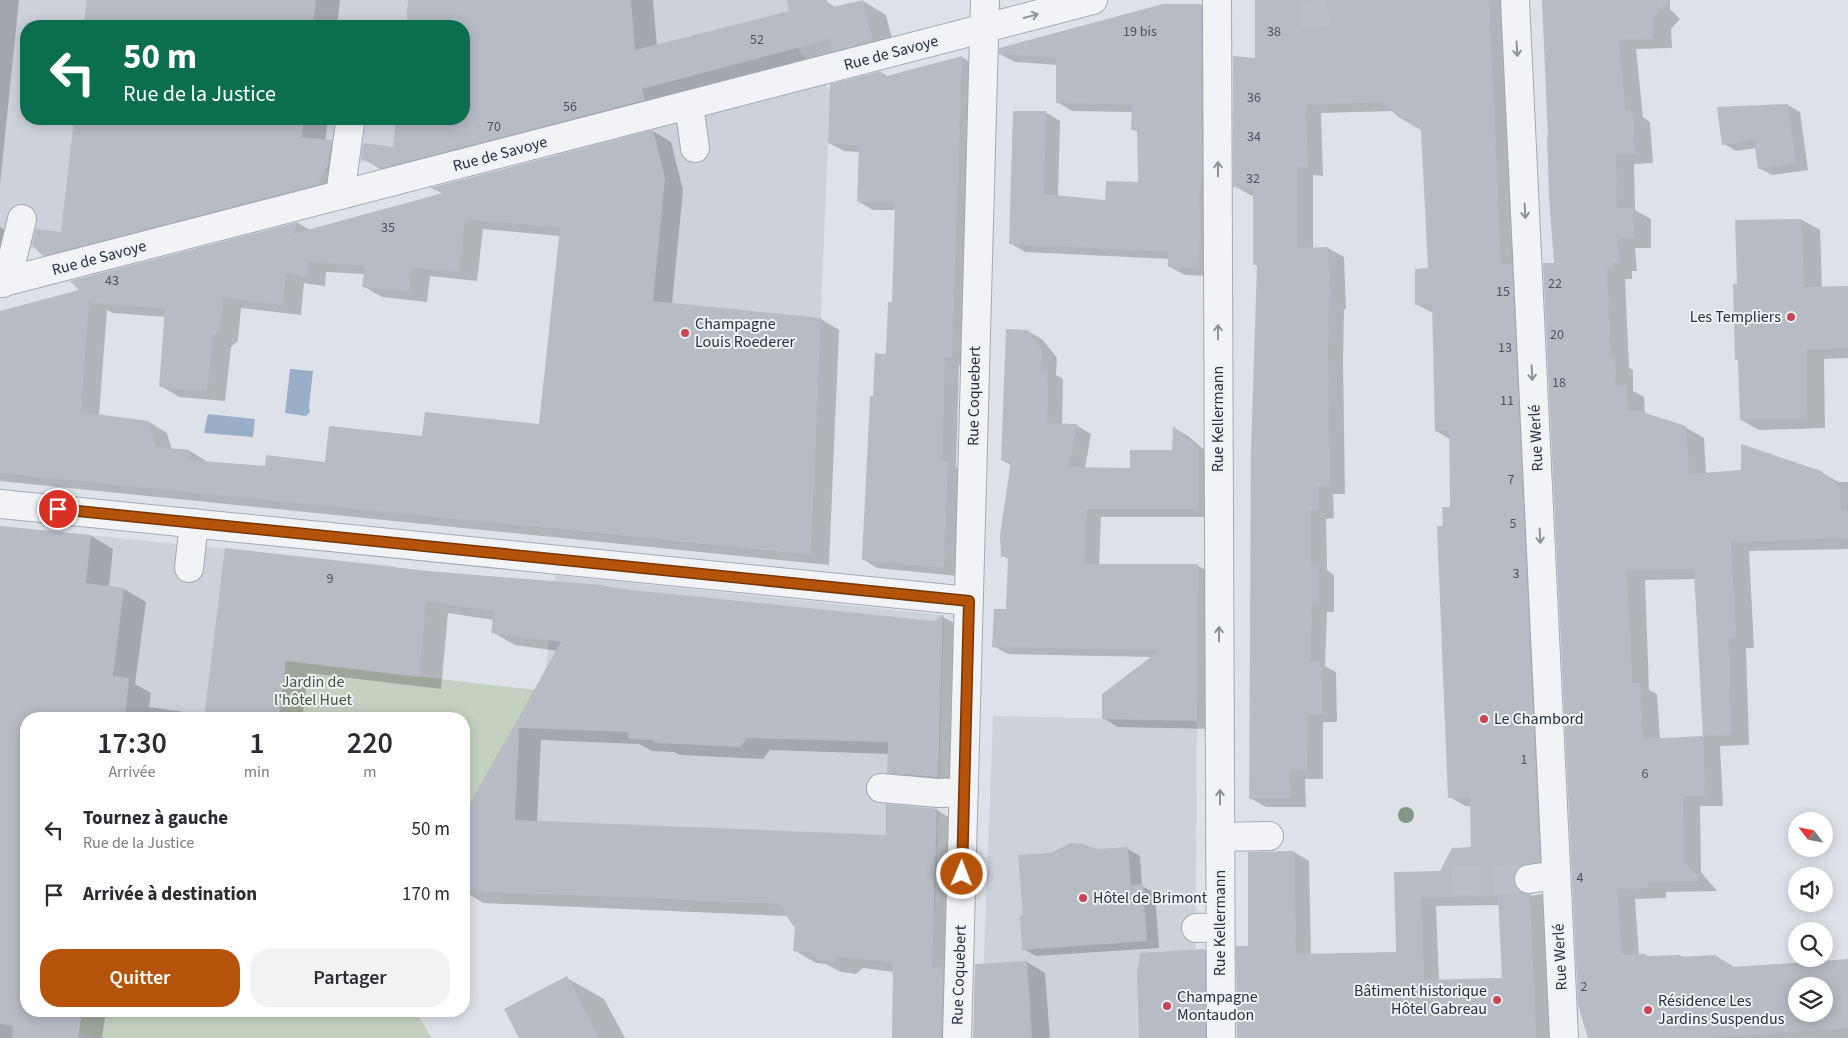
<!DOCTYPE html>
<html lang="fr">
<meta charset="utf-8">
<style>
body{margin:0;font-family:"Source Sans 3",sans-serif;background:#f2f2f3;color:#2b2b33;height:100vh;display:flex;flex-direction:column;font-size:19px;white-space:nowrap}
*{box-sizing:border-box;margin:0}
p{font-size:16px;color:#7c7c81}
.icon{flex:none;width:28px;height:28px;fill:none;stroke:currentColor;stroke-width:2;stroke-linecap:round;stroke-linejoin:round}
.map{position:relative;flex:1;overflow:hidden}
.side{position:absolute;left:20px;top:712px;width:450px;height:305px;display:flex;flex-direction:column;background:#fff;border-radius:20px;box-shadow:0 2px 12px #0003}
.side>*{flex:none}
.hud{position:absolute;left:20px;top:20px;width:450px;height:105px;border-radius:20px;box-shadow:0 2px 12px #0003;background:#0b6e4f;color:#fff;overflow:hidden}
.needle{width:32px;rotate:302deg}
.fabs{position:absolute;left:1788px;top:812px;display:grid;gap:10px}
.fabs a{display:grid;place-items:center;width:45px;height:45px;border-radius:50%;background:#fff;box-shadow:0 2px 12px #0003;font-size:25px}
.pin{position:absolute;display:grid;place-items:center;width:42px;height:42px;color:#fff;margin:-21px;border:2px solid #fff;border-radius:50%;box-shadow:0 1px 5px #0007}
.me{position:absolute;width:55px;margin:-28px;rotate:1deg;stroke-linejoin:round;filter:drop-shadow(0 0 4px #0008)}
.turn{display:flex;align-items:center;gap:18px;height:105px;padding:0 20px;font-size:22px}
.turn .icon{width:65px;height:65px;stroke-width:2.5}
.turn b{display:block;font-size:35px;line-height:42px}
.eta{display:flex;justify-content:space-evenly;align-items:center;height:85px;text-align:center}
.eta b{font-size:30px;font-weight:600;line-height:35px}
.button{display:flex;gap:10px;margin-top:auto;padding:10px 20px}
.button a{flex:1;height:58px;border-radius:20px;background:#b45309;color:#fff;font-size:20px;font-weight:600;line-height:58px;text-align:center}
.button a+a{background:#f2f2f3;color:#2b2b33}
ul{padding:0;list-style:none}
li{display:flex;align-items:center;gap:15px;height:65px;padding:0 20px}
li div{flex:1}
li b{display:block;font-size:19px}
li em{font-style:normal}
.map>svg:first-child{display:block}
.built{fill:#cdd1da;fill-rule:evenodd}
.green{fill:#c4d1c0}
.water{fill:#9aaec7}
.shadow{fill:#0003;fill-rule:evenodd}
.building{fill:#b6bbc4;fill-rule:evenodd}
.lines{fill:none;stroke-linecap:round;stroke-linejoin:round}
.minor-tunnel{stroke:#babec6;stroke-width:28;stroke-dasharray:28 14;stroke-linecap:butt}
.minor-casing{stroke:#a4a9b2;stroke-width:30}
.minor{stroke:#f1f3f6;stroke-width:28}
.tree{fill:#849786}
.oneway{stroke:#8c919a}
.route-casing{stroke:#753606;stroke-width:12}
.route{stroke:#b45309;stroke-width:9}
.poi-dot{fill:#cc4454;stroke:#eef1f5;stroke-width:2}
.labels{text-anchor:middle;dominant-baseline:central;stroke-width:4;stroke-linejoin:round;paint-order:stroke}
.number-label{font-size:14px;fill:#4c5260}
.street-label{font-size:16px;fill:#282f3e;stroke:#eef1f5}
.poi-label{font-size:16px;fill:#282f3e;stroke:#eef1f5;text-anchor:start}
.park-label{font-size:16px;fill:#3b5a35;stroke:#eef1f5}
</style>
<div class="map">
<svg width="1848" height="1038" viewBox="0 0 1848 1038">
<rect width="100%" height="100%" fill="#dee2e8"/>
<!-- built -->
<path class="built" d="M 0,0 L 787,0 L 798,48 L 830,91 L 811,555 L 529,527 L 567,161 L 526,119 L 0,257 ZM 26,26 L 464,26 L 464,119 L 26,119 Z
M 0,526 L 395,566 L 385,673 L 544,691 L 555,575 L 944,615 L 935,911 L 464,891 L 464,719 L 26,719 L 26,1011 L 415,1011 L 432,1038 L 0,1038 Z
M 993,716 L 1197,721 L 1195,1038 L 981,1038 Z"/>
<!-- green -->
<path class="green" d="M 286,661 L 534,690 L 464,814 L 464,719 L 279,719 Z
M 82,1011 L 415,1011 L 431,1038 L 104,1038 L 79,1032 Z"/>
<!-- water -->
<path class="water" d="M 290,369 L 313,371 L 309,406 L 310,412 L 306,416 L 285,413 Z
M 208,414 L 255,419 L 253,437 L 204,433 Z"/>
<!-- shadow -->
<path class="shadow" d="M 0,0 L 19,0 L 0,184 Z
M 88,0 L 340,0 L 337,26 L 85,26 Z
M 410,0 L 653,0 L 657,46 L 827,2 L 837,8 L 863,1 L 886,15 L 896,54 L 385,172 L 362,158 L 394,148 L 397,119 L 464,119 L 464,26 L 407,26 Z
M 1256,0 L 1504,0 L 1555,870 L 1529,890 L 1531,896 L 1541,894 L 1557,903 L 1554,1038 L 1238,1038 L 1249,947 L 1294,852 L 1309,861 L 1311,955 L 1397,954 L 1395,874 L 1441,872 L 1472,848 L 1472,806 L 1465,806 L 1450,797 L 1444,527 L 1451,508 L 1450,439 L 1436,431 L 1433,313 L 1416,304 L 1429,269 L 1422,130 L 1393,111 L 1321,113 L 1323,176 L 1313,175 L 1313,249 L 1328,248 L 1344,257 L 1346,309 L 1344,309 L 1343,360 L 1345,494 L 1333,494 L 1334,518 L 1326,519 L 1327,570 L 1334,575 L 1334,612 L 1327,612 L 1325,666 L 1336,672 L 1337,722 L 1323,722 L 1323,779 L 1305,779 L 1306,807 L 1266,807 L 1250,798 L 1259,267 L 1254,264 L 1255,196 L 1250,195 L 1235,186 L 1256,59 ZM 1500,905 L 1503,979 L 1439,981 L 1436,906 Z
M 1544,0 L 1670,0 L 1670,9 L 1680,19 L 1671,29 L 1672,48 L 1636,49 L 1643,117 L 1650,122 L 1653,163 L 1634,164 L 1635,210 L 1651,219 L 1651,248 L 1635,248 L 1637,271 L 1632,271 L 1632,279 L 1625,279 L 1629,368 L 1633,370 L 1633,391 L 1644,397 L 1645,414 L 1685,427 L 1704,438 L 1706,474 L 1820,472 L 1839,482 L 1848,482 L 1848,549 L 1749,551 L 1754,648 L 1746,648 L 1749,745 L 1720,746 L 1723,806 L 1700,806 L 1701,872 L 1717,891 L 1666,892 L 1666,898 L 1635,899 L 1639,956 L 1649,957 L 1680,956 L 1735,968 L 1848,961 L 1848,1038 L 1590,1038 L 1556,264 L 1548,137 ZM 1695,579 L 1704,737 L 1660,739 L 1657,694 L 1649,690 L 1645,580 ZM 1796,986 L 1824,986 L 1824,1014 L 1796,1014 Z
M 1201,5 L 1216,14 L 1214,276 L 1185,275 L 1170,267 L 1170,259 L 1025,252 L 1010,243 L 1045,112 L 1060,121 L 1058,197 L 1106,201 L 1139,184 L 1138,132 L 1132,129 L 1133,112 L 1072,111 L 1057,102 L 1058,65 L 1015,62 L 1000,54 Z
M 962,57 L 976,66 L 966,365 L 959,365 L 957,434 L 956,467 L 962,471 L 958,576 L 877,568 L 863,559 L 874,397 L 887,355 L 893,303 L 896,210 L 873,210 L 859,202 L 860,152 L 844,151 L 829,143 L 881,72 L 889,77 Z
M 1788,105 L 1800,112 L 1808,170 L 1772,175 L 1759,168 L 1756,148 L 1736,151 L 1724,144 Z
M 75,119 L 328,119 L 325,141 L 331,142 L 354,155 L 351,180 L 67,268 L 44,255 L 62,233 Z
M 653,131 L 671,142 L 683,190 L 672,304 L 821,319 L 839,330 L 829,565 L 0,481 L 0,312 L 82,291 L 72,282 L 298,223 L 310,230 L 443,194 L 433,188 ZM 483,229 L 560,236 L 540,425 L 423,438 L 326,463 L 266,468 L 208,462 L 190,451 L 172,450 L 167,433 L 149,422 L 99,416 L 107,310 L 113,313 L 166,317 L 161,386 L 179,397 L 225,401 L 231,347 L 238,341 L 241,308 L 301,315 L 304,283 L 325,286 L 326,272 L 365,274 L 363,286 L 382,297 L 427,302 L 430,276 L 477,281 Z
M 1802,220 L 1820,230 L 1822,288 L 1848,287 L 1848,358 L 1824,359 L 1825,428 L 1759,430 L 1741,420 L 1739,361 L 1736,359 L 1738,285 Z
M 0,227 L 27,241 L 0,276 Z
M 1028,331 L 1043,340 L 1057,358 L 1056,375 L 1063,379 L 1062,425 L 1076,425 L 1091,434 L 1085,468 L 1131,469 L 1173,451 L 1174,428 L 1188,436 L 1213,457 L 1212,517 L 1101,517 L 1099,565 L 1197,565 L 1212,574 L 1212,729 L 1118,727 L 1103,718 L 1152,657 L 1008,654 L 993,646 L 1007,610 L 1010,560 L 1003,556 L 1011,465 L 1002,460 Z
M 0,527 L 91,536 L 113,549 L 109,587 L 124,589 L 146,602 L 135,684 L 151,693 L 149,707 L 205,715 L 226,550 L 428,572 L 934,623 L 943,617 L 965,629 L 960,789 L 910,785 L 888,772 L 889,754 L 770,750 L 763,759 L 680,755 L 674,752 L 652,751 L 639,744 L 541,740 L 537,822 L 887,836 L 887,805 L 937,810 L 959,823 L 964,1038 L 893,1038 L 894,972 L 863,968 L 856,974 L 841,972 L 826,964 L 816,963 L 794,950 L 796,928 L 787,916 L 483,903 L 464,891 L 465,814 L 558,651 L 515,645 L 492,632 L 494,620 L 448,613 L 441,689 L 308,673 L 302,719 L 26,719 L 26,1011 L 106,1011 L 102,1038 L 0,1038 Z
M 1128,849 L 1140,856 L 1142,886 L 1155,893 L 1159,948 L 1036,956 L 1023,949 L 1098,851 Z
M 1205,950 L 1223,960 L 1223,1038 L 1141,1038 Z
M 1027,962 L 1045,973 L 1050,1038 L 974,1038 Z
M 567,978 L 604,999 L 625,1038 L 521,1038 Z"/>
<!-- building -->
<path class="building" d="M 87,0 L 316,0 L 313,26 L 84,26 Z
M 408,0 L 631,0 L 635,50 L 789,11 L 787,0 L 827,0 L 829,8 L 863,0 L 873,41 L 831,52 L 831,39 L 642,89 L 645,100 L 382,168 L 361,159 L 363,143 L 393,147 L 396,119 L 464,119 L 464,26 L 406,26 Z
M 1255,0 L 1489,0 L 1501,264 L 1512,264 L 1540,862 L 1520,867 L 1515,873 L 1514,881 L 1517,889 L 1523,893 L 1530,894 L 1536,1038 L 1237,1038 L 1236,946 L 1248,946 L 1248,852 L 1294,851 L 1296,954 L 1396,952 L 1394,872 L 1440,871 L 1452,848 L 1471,847 L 1470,798 L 1448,798 L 1437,526 L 1443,526 L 1442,507 L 1450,507 L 1449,431 L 1435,431 L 1432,304 L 1415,305 L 1415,269 L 1428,268 L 1421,130 L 1398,117 L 1382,102 L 1306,105 L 1308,168 L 1298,167 L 1298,248 L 1328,247 L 1331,300 L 1329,300 L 1328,351 L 1330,485 L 1318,486 L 1318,510 L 1310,510 L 1311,565 L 1319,565 L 1319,603 L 1312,603 L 1310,662 L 1321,662 L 1322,714 L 1308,714 L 1307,770 L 1290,771 L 1291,799 L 1249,799 L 1251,451 L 1257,265 L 1253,265 L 1253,189 L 1233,187 L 1233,56 L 1255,58 ZM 1498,896 L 1502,978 L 1424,980 L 1421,898 Z
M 1542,0 L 1669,0 L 1653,19 L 1654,39 L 1619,40 L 1625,110 L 1633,110 L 1635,154 L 1616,155 L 1617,208 L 1633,208 L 1634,238 L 1618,239 L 1619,262 L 1614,262 L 1614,269 L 1607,269 L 1611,358 L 1615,359 L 1616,386 L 1626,385 L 1628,411 L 1639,411 L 1686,426 L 1689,474 L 1741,470 L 1741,444 L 1821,471 L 1840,487 L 1841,510 L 1848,510 L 1848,538 L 1731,542 L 1736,638 L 1729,638 L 1731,735 L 1703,736 L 1705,796 L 1683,796 L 1684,861 L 1701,881 L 1648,882 L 1648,888 L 1617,889 L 1622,955 L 1646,954 L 1646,956 L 1680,955 L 1680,957 L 1715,955 L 1734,967 L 1848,959 L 1848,1028 L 1709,1038 L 1588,1038 L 1578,1005 L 1543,263 L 1554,263 L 1549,196 L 1547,136 L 1548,136 ZM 1694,569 L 1703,736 L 1643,739 L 1640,683 L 1632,683 L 1627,570 ZM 1796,986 L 1824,986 L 1824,1014 L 1796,1014 Z
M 1163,4 L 1201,4 L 1202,184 L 1200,184 L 1199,269 L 1168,267 L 1168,252 L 1009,244 L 1013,111 L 1046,111 L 1044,194 L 1105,200 L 1106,181 L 1138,182 L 1137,130 L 1131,130 L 1132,105 L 1056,103 L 1056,58 L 999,54 L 999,48 Z
M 962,56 L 952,358 L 945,357 L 943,425 L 942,461 L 948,461 L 944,568 L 862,560 L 870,396 L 873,396 L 875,353 L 886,354 L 888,302 L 892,302 L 895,203 L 857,202 L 859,146 L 828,143 L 830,84 L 881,71 L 883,77 Z
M 1788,104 L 1796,163 L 1758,169 L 1754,140 L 1722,145 L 1717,107 Z
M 74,119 L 304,119 L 302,137 L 332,140 L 328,166 L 318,184 L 43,256 L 32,245 L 36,229 L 61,232 Z
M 653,130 L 665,179 L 653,301 L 821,318 L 811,555 L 0,473 L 0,311 L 79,290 L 70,281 L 298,222 L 292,234 L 443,193 L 430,188 ZM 465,219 L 560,228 L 539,424 L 425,412 L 422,436 L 329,426 L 325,462 L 266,455 L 265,466 L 188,460 L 190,450 L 156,447 L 149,421 L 81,412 L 89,300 L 93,303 L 165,309 L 159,387 L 207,391 L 213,336 L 220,331 L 223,298 L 283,305 L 286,273 L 307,277 L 308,262 L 365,266 L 362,287 L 409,292 L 412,267 L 459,272 Z
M 1802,219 L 1804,287 L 1848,286 L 1848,348 L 1806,349 L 1807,419 L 1740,420 L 1738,360 L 1735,360 L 1733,284 L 1737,284 L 1735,220 Z
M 1006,329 L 1028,330 L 1042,349 L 1041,369 L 1048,369 L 1047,423 L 1077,424 L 1069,467 L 1130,468 L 1130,450 L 1172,450 L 1173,426 L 1198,448 L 1198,509 L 1086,509 L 1085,564 L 1198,564 L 1197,721 L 1102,719 L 1102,694 L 1160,650 L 992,647 L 994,609 L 1006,609 L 1008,557 L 1001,557 L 1000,535 L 1011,461 L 1001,461 Z
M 0,526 L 91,535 L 86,583 L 124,588 L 113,676 L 129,678 L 125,719 L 26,719 L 26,1011 L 82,1011 L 78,1038 L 12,1038 L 13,1026 L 0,1024 Z
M 225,548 L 428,571 L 601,585 L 622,589 L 934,621 L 943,615 L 938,777 L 887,773 L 888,742 L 747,738 L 740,747 L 656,743 L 653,740 L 629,739 L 628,732 L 519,728 L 515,820 L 886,835 L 886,804 L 937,809 L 932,968 L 943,967 L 941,1038 L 892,1038 L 893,963 L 840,956 L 834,962 L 817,960 L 812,953 L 793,951 L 795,928 L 778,904 L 464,891 L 464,814 L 561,642 L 491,633 L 494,611 L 426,601 L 419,677 L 286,661 L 279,719 L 204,719 Z
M 1070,843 L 1083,844 L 1098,849 L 1128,847 L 1131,885 L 1143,884 L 1147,941 L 1022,950 L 1020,916 L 1023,915 L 1018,855 L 1051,853 Z
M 1205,949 L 1205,1038 L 1139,1038 L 1137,973 L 1140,953 Z
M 1027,961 L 1032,1038 L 973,1038 L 975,964 Z
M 567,976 L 599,1038 L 519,1038 L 504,1009 Z"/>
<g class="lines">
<!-- minor-tunnel -->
<path class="minor-tunnel" d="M 1313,0 L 1317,41
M 1452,881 L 1529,879"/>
<defs>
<path id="minor" d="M 1217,0 L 1221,1038
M 1515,0 L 1564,1038
M 689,105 L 695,148
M 340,195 L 350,123
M 0,283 L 1093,0
M 3,283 L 13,256 L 22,219
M 0,504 L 969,601
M 189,568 L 194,523
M 881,788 L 938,793 L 964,792
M 1220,837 L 1269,836
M 1529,879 L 1556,875
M 1196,928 L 1220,927
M 957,1038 L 985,0"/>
</defs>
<!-- minor casing -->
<use href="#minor" class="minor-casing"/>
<!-- minor -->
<use href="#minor" class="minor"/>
</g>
<!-- trees -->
<circle class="tree" cx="1406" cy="815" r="8"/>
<!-- one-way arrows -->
<defs><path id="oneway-shaft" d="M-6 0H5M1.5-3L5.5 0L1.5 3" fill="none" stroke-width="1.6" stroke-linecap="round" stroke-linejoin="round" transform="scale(1.25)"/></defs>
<g class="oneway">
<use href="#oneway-shaft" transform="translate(1031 16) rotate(-15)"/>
<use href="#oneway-shaft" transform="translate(1517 49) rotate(87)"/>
<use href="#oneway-shaft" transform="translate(1218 169) rotate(-90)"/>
<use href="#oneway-shaft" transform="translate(1525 211) rotate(87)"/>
<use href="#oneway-shaft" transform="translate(1218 332) rotate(-90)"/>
<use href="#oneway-shaft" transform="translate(1532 373) rotate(87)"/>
<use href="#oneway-shaft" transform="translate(1540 536) rotate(87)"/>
<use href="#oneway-shaft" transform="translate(1219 634) rotate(-90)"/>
<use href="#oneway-shaft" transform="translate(1220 797) rotate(-90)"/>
</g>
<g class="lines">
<defs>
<path id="route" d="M 58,509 L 969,601 L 962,874"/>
</defs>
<!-- route casing -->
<use href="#route" class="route-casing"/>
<!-- route -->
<use href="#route" class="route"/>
</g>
<!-- markers -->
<g class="poi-dot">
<circle cx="1791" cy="317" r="5"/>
<circle cx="685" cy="333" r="5"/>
<circle cx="1484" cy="719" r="5"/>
<circle cx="1083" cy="898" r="5"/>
<circle cx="1497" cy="1000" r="5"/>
<circle cx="1167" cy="1006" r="5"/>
<circle cx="1648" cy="1010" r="5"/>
</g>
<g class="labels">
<!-- number labels -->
<g class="number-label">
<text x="1140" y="32">19 bis</text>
<text x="1274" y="32">38</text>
<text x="757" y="40">52</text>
<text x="1254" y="98">36</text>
<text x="570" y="107">56</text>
<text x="494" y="127">70</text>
<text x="1254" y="137">34</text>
<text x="1253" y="179">32</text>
<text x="388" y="228">35</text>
<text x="112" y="281">43</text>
<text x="1555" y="284">22</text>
<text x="1503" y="292">15</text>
<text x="1557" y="335">20</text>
<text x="1505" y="348">13</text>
<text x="1559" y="383">18</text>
<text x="1507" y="401">11</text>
<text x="1511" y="480">7</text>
<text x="1513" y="524">5</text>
<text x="1516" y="574">3</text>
<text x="330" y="579">9</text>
<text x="1524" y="760">1</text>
<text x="1645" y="774">6</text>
<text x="1580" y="878">4</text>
<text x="1584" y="987">2</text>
</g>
<!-- street labels -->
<g class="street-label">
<text transform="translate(891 53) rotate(-15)">Rue de Savoye</text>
<text transform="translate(500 154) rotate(-15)">Rue de Savoye</text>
<text transform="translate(99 258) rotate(-15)">Rue de Savoye</text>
<text transform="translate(974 396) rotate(-89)">Rue Coquebert</text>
<text transform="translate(1218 419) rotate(-90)">Rue Kellermann</text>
<text transform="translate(1536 438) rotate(-93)">Rue Werlé</text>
<text transform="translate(1220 923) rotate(-90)">Rue Kellermann</text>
<text transform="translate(1560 957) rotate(-93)">Rue Werlé</text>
<text transform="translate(959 975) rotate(-88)">Rue Coquebert</text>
</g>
<!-- poi labels -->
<g class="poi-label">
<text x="1781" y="317" text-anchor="end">Les Templiers</text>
<text x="695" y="324">Champagne<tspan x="695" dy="18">Louis Roederer</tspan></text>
<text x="1494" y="719">Le Chambord</text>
<text x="1093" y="898">Hôtel de Brimont</text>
<text x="1487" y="991" text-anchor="end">Bâtiment historique<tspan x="1487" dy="18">Hôtel Gabreau</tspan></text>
<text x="1177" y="997">Champagne<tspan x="1177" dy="18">Montaudon</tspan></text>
<text x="1658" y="1001">Résidence Les<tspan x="1658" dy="18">Jardins Suspendus</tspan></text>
</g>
<!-- park labels -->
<g class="park-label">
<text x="313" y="682">Jardin de<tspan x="313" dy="18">l'hôtel Huet</tspan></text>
</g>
</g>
</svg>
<div class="fabs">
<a><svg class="needle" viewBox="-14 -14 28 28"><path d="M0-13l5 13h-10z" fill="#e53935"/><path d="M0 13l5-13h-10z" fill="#7c7c81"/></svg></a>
<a><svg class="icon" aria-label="sound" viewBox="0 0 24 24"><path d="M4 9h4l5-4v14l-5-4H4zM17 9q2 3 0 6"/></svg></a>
<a><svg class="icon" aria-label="search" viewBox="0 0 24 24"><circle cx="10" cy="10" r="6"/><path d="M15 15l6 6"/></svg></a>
<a><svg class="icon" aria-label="layers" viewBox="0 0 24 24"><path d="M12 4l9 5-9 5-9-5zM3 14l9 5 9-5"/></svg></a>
</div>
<div class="pin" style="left:58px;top:509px;background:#d93025"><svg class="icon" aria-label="arrive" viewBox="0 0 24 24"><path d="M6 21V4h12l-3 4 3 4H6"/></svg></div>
<svg class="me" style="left:962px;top:874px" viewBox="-20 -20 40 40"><circle r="17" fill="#b45309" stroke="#fff" stroke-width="3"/><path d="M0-11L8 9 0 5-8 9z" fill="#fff"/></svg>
<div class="hud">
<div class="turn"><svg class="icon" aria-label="left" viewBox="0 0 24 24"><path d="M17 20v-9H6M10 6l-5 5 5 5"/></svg><div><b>50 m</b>Rue de la Justice</div></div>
</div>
<section class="side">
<div class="eta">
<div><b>17:30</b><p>Arrivée</p></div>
<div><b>1</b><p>min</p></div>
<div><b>220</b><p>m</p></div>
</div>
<ul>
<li><svg class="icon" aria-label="left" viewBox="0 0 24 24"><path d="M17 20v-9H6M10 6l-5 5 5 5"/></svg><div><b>Tournez à gauche</b><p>Rue de la Justice</p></div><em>50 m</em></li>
<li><svg class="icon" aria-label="arrive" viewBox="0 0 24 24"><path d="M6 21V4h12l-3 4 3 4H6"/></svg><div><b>Arrivée à destination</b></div><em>170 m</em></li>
</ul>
<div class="button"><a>Quitter</a><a>Partager</a></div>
</section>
</div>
